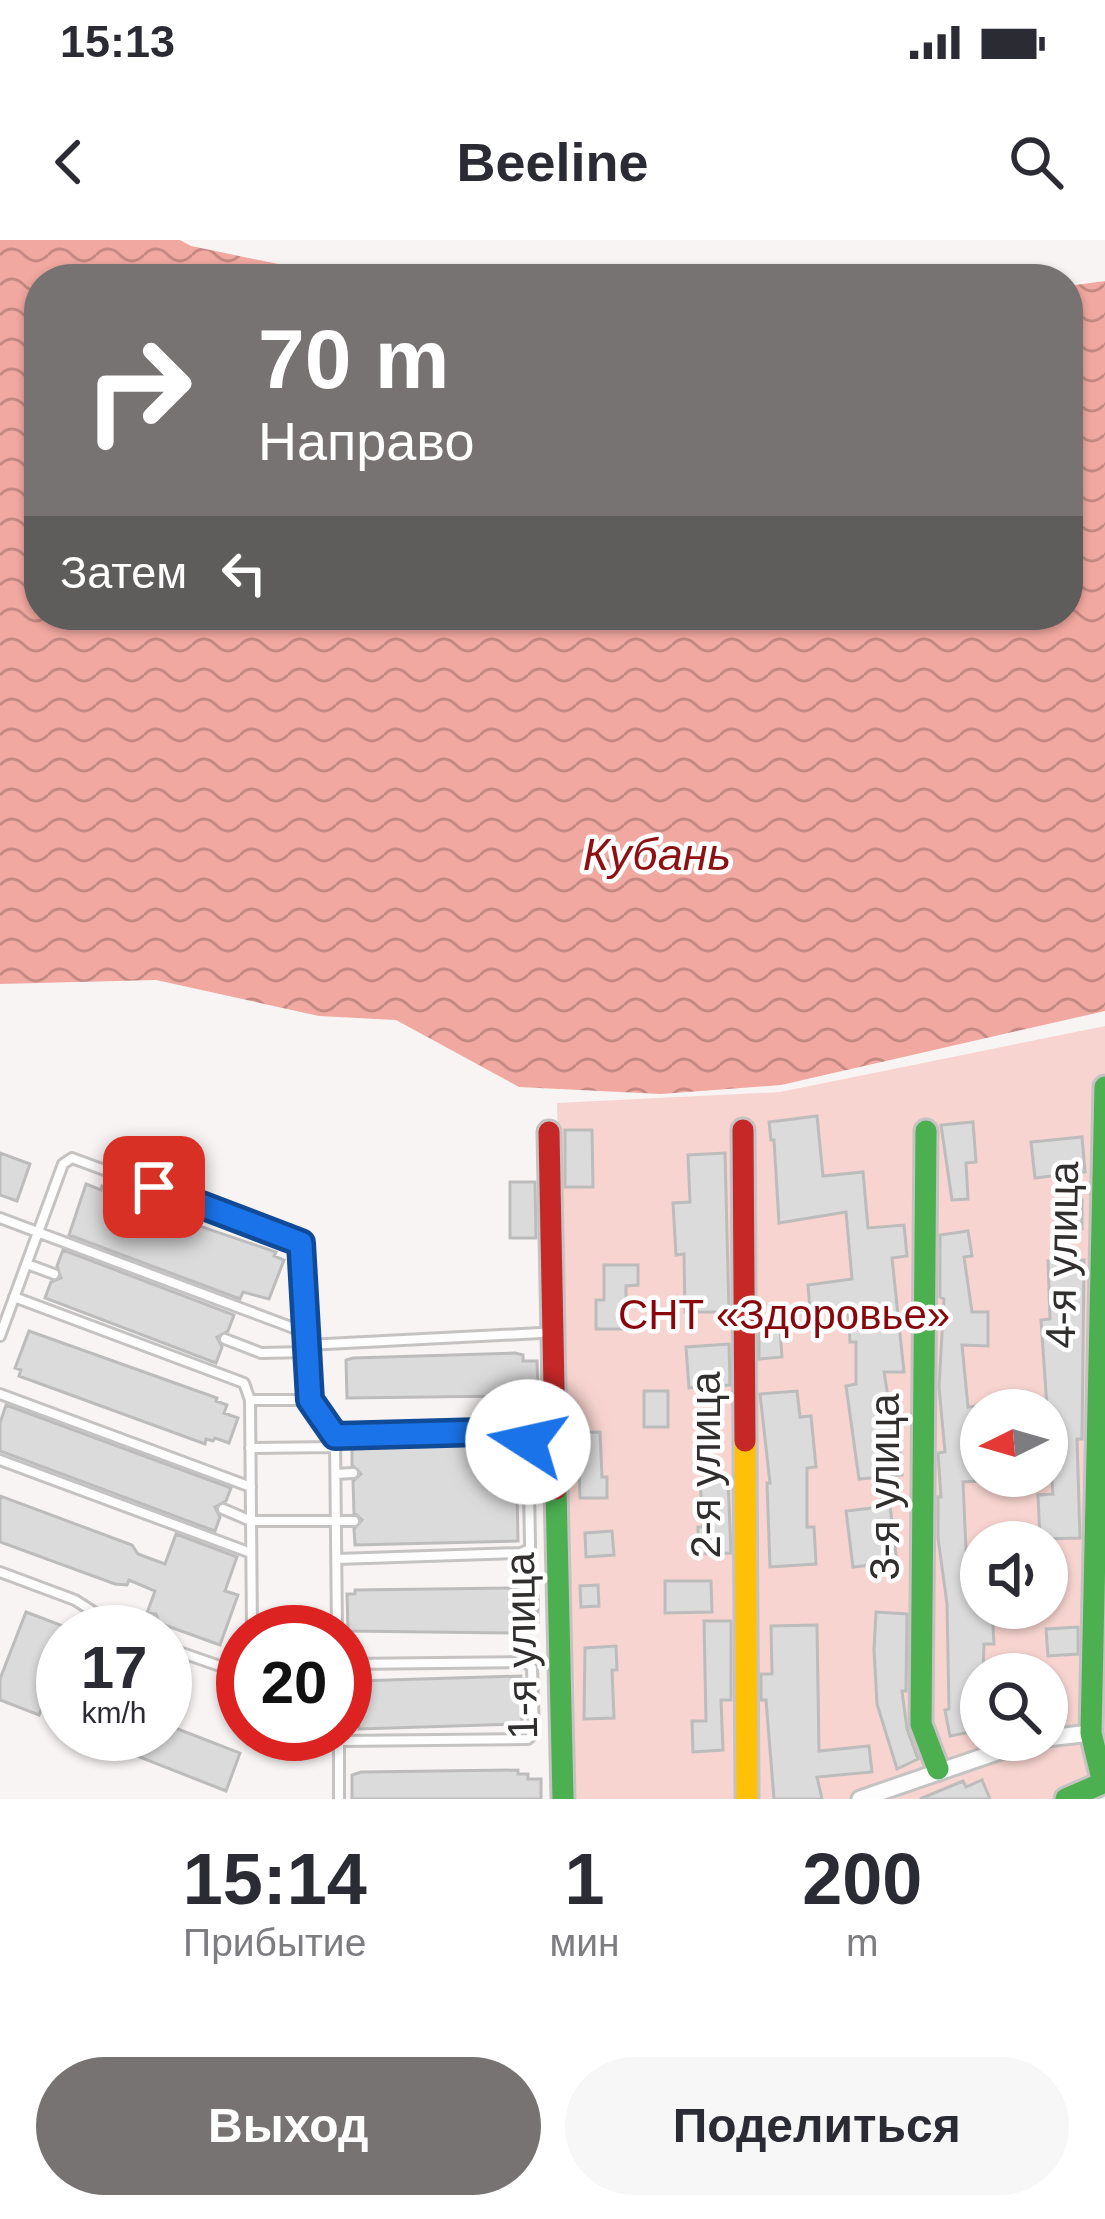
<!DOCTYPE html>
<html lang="ru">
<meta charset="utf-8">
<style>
body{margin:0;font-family:Arial,sans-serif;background:#f7f7f7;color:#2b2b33;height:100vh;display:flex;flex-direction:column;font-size:45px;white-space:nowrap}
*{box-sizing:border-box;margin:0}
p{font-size:39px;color:#7c7c81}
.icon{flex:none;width:66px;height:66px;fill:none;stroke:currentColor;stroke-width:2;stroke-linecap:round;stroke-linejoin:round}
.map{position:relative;height:1559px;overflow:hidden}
.panel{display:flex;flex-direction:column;background:#fff;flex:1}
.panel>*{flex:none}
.banner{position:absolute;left:24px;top:24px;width:1059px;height:366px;border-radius:48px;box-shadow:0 3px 9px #0004;background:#777373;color:#fff;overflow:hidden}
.needle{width:78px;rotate:265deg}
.tools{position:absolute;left:960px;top:1149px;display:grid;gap:24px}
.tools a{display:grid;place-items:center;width:108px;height:108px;border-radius:50%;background:#fff;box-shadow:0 3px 9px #0004;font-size:60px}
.speed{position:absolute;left:36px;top:1365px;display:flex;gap:24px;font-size:60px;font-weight:700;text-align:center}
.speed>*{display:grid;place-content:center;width:156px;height:156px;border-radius:50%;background:#fff;box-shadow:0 3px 9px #0004;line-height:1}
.speed small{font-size:30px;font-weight:400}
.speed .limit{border:18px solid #d22;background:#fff;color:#111}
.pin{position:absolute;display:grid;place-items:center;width:102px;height:102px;color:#fff;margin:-51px;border-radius:24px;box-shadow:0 6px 18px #0006}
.me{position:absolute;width:132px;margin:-66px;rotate:280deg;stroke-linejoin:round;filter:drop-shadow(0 0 9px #0008)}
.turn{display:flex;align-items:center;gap:42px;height:252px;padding:0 36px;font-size:54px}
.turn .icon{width:156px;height:156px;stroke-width:2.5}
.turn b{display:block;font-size:84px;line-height:102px}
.then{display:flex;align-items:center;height:114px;padding:0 36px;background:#0003;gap:24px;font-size:45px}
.eta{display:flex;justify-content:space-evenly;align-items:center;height:204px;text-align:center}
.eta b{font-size:72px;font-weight:600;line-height:84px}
.primary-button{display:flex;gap:24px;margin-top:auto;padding:24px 36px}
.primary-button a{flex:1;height:138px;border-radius:72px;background:#777373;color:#fff;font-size:48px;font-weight:600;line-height:138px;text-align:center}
.primary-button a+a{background:#f7f7f7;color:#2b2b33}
.status{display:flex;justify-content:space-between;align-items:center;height:84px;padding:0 60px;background:#fff;direction:ltr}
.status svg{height:33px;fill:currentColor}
header{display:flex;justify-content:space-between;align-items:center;height:156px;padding:0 36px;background:#fff;font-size:54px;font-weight:600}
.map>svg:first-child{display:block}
.green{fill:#f7d4cf;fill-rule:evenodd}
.water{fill:url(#water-waves)}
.building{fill:#dcdbdc;stroke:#bdbcbc;stroke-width:3}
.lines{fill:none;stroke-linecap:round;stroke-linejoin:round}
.lane-casing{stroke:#c5c2c2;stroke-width:14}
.street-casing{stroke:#c5c2c2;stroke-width:21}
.fast-casing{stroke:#c5c2c2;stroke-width:27}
.slow-casing{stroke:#c5c2c2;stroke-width:27}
.jam-casing{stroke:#c5c2c2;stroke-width:27}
.lane{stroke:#fefdfd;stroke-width:8}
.street{stroke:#fefdfd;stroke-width:15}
.fast{stroke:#4caf50;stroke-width:21}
.slow{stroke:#ffc107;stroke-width:21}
.jam{stroke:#c62828;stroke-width:21}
.route-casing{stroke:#114b97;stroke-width:30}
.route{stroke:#1a73e8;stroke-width:21}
.labels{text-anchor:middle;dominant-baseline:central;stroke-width:9;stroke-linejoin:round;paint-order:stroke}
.street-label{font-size:42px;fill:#312e2e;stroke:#fff}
.park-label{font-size:42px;fill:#88070d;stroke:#fff}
.water-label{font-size:45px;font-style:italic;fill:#8e1013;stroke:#fff}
</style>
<div class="status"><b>15:13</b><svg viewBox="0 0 49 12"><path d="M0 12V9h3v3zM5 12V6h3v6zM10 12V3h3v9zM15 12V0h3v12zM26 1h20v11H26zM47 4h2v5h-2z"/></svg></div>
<header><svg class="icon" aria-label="back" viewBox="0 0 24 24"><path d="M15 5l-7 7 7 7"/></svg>Beeline<svg class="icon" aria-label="search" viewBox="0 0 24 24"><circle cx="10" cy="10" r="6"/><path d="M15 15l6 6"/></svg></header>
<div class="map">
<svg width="1105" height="1559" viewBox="0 0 1105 1559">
<defs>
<pattern id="water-waves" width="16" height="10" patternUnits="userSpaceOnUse" patternTransform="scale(3)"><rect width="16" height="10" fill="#f1a8a0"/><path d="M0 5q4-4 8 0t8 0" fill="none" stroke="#c48983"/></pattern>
</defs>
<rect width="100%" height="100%" fill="#f8f4f4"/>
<!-- green -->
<path class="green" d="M 1105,786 L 1105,1542 L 1066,1559 L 576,1559 L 557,863 L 780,852 ZM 981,1170 L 1047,1170 L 1047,1236 L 981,1236 ZM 981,1302 L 1047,1302 L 1047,1368 L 981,1368 ZM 981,1434 L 1047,1434 L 1047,1500 L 981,1500 Z"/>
<!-- water -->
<path class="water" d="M 0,0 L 180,0 L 191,6 L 351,39 L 39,39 L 39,375 L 1068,375 L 1068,46 L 1105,41 L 1105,771 L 781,845 L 661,854 L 519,847 L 396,780 L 319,776 L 156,740 L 0,744 Z"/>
<!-- building -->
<path class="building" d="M 817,876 L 823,936 L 863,932 L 868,988 L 904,985 L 907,1016 L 892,1018 L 904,1132 L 884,1132 L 893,1187 L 898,1187 L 902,1235 L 859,1239 L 846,1146 L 856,1144 L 856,1102 L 850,1102 L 848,1066 L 810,1070 L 808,1045 L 852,1039 L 846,972 L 779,983 L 774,900 L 771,900 L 769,882 Z
M 973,882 L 976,922 L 966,923 L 968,959 L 952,960 L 941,885 Z
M 565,890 L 592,890 L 593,947 L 565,947 Z
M 1082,897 L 1085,932 L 1035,938 L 1031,902 Z
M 0,913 L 30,924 L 17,961 L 0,955 Z
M 725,913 L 729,1072 L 685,1072 L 684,1014 L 676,1015 L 673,963 L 690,962 L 688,915 Z
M 510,942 L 535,942 L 536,998 L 510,998 Z
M 86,944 L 101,950 L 102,946 L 169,972 L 167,975 L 276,1012 L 274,1016 L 284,1020 L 269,1059 L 243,1052 L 240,1059 L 69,995 Z
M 1056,959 L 1082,960 L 1082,989 L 1055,988 Z
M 968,991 L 972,1016 L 964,1017 L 972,1072 L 988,1072 L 988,1106 L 962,1105 L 968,1167 L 977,1166 L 981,1206 L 981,1241 L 963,1242 L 966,1310 L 981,1308 L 981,1368 L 992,1368 L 994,1404 L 984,1404 L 981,1490 L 950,1496 L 945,1470 L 949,1469 L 947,1364 L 938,1298 L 938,1257 L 941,1257 L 938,1213 L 945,1212 L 939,1147 L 944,1059 L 940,1057 L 940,995 Z
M 63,1010 L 234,1075 L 228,1091 L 217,1097 L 222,1107 L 216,1123 L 45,1058 L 51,1042 L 61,1038 L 57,1026 Z
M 1084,1020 L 1082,1199 L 1077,1199 L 1080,1298 L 1040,1299 L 1038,1255 L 1053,1254 L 1041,1080 L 1050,1079 L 1048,1021 Z
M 604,1025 L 638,1025 L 638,1045 L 626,1046 L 626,1089 L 596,1089 L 596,1060 L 604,1060 Z
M 780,1090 L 782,1117 L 759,1119 L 759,1092 Z
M 29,1091 L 217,1158 L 216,1161 L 227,1165 L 224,1173 L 238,1178 L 229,1203 L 215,1198 L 213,1201 L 206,1199 L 205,1204 L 19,1136 L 21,1130 L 15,1128 Z
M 729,1104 L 730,1145 L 689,1148 L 686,1107 Z
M 515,1113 L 523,1115 L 523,1121 L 537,1121 L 538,1150 L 524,1150 L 515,1156 L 347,1158 L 346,1120 L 353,1118 Z
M 644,1151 L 668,1151 L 668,1187 L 644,1187 Z
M 797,1151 L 800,1177 L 811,1176 L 816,1227 L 807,1228 L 807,1287 L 814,1287 L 816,1324 L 770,1327 L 767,1243 L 770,1243 L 760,1154 Z
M 6,1165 L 231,1248 L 226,1261 L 215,1267 L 220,1277 L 215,1291 L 0,1211 L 0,1183 Z
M 600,1192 L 602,1237 L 607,1237 L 607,1258 L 580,1258 L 579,1221 L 573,1221 L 572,1193 Z
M 516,1204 L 518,1301 L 355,1305 L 354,1289 L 362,1280 L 354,1273 L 353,1241 L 361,1234 L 352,1225 L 352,1209 Z
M 728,1239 L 731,1313 L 698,1314 L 698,1287 L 703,1287 L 700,1241 Z
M 0,1256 L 132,1305 L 138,1314 L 165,1324 L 176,1294 L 237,1317 L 225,1351 L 238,1355 L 220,1405 L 159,1383 L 156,1374 L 147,1373 L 155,1351 L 129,1340 L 127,1345 L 115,1344 L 0,1302 Z
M 890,1266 L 897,1322 L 853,1327 L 846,1271 Z
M 612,1291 L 614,1315 L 586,1317 L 585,1293 Z
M 665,1341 L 711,1341 L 712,1372 L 665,1373 Z
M 598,1345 L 599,1366 L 581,1367 L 580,1346 Z
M 516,1348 L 524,1356 L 538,1356 L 538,1382 L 524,1382 L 524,1390 L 513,1393 L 348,1391 L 347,1354 L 355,1354 L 355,1350 Z
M 26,1372 L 63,1386 L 63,1413 L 39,1475 L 0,1460 L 0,1439 Z
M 876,1372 L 907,1374 L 906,1451 L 902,1451 L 907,1489 L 918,1519 L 897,1529 L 877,1464 L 874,1410 Z
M 704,1381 L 731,1381 L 731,1460 L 721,1460 L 723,1510 L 693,1512 L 692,1481 L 706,1481 Z
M 817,1385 L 819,1511 L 869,1506 L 872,1532 L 817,1537 L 822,1559 L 774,1559 L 766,1460 L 761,1460 L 761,1434 L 772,1434 L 771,1386 Z
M 1078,1387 L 1078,1414 L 1048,1416 L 1046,1389 Z
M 616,1406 L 617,1430 L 612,1430 L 614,1478 L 584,1479 L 585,1408 Z
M 521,1436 L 522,1484 L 359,1489 L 358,1473 L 366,1464 L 358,1457 L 357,1441 Z
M 165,1484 L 240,1513 L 226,1551 L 84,1495 L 165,1494 Z
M 518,1530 L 518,1534 L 528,1534 L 528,1539 L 541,1539 L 541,1559 L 352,1559 L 352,1535 L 361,1532 Z
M 982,1540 L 990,1559 L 920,1559 L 963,1541 L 966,1547 Z"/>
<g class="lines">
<defs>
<path id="lane" d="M 0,978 L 307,1093
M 27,1024 L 54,1034
M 14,1057 L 244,1143 L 250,1160 L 252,1392
M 0,1096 L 63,924 L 72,918 L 301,1003 L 310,1160 L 335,1197 L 337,1392
M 225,1099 L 261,1113 L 308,1112
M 307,1105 L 541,1093
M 0,1154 L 251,1247
M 250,1160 L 310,1160
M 335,1197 L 522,1192 L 528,1202 L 530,1302 L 530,1309 L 521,1313 L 337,1319
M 250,1208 L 335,1207
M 0,1220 L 251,1313
M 336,1234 L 353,1233
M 223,1269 L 251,1281 L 354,1281
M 0,1332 L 75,1360 L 125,1392
M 147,1392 L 151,1380
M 165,1407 L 243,1434
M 345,1465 L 358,1465
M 339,1494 L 339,1559
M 339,1501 L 528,1499 L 534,1493 L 532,1428 L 526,1422 L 345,1424"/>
<path id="street" d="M 1047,1498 L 1091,1493
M 860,1559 L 1032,1500"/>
<path id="fast" d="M 926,891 L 921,1484 L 938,1529
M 556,1249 L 563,1559
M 1103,1543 L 1091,1493 L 1105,847
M 1066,1559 L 1105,1542"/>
<path id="slow" d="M 745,1201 L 747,1559"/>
<path id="jam" d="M 743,890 L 745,1201
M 549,892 L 556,1249"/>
</defs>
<!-- lane casing -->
<use href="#lane" class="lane-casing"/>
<!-- street casing -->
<use href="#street" class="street-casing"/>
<!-- fast casing -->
<use href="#fast" class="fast-casing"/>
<!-- slow casing -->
<use href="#slow" class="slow-casing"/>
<!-- jam casing -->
<use href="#jam" class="jam-casing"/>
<!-- lane -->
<use href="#lane" class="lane"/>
<!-- street -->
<use href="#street" class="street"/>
<!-- fast -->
<use href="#fast" class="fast"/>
<!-- slow -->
<use href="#slow" class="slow"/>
<!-- jam -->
<use href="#jam" class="jam"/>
</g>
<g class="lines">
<defs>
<path id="route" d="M 154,947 L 301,1003 L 310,1160 L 335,1196 L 515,1191 L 522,1192 L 528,1202"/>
</defs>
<!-- route casing -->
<use href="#route" class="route-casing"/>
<!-- route -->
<use href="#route" class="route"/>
</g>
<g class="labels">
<!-- street labels -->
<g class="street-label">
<text transform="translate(1062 1015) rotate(-89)">4-я улица</text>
<text transform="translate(705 1225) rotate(-90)">2-я улица</text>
<text transform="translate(884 1247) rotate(-90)">3-я улица</text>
<text transform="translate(521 1406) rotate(-91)">1-я улица</text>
</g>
<!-- park labels -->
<g class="park-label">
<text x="784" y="1074">СНТ «Здоровье»</text>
</g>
<!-- water labels -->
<g class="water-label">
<text x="657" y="614">Кубань</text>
</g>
</g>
</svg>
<div class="tools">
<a><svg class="needle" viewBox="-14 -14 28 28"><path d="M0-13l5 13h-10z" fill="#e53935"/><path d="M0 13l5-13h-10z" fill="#7c7c81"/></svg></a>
<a><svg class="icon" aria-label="sound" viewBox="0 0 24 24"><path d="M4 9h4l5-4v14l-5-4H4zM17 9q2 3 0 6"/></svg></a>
<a><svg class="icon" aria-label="search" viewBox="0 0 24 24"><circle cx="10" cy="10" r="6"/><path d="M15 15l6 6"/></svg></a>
</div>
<div class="speed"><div>17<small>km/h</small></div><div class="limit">20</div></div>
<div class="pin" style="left:154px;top:947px;background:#d93025"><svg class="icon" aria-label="arrive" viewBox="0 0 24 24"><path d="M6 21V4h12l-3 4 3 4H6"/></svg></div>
<svg class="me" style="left:528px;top:1202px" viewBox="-20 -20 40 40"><circle r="19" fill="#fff"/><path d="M0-13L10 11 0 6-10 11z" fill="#1a73e8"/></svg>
<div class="banner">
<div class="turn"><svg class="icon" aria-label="right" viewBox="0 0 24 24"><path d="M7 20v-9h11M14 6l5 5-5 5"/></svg><div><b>70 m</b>Направо</div></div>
<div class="then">Затем<svg class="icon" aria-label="left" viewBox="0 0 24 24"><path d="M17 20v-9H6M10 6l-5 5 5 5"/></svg></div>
</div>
</div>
<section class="panel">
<div class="eta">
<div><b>15:14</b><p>Прибытие</p></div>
<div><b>1</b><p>мин</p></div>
<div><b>200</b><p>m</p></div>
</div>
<div class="primary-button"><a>Выход</a><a>Поделиться</a></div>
</section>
